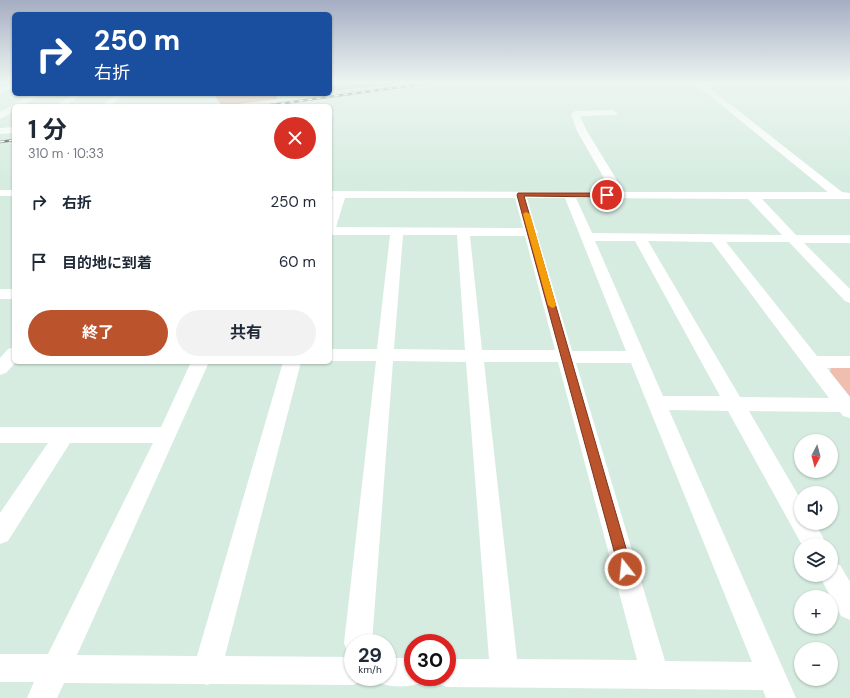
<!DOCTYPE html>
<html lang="ja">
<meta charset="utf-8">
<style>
body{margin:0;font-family:"DM Sans","Noto Sans JP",sans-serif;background:#f2f2f3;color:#1f2937;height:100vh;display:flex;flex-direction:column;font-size:15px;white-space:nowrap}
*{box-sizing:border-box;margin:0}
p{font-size:13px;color:#747a83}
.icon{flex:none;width:22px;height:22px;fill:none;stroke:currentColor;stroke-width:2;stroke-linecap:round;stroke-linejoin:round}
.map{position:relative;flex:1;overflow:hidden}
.sheet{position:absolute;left:12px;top:104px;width:320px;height:260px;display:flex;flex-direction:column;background:#fff;border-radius:6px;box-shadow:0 1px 3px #0004}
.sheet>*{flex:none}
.top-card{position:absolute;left:12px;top:12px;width:320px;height:84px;border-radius:6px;box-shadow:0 1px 3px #0004;background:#1a4fa0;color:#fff;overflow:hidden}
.needle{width:26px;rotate:186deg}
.controls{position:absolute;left:794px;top:434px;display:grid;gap:8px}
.controls a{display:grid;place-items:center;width:44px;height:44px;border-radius:50%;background:#fff;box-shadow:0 1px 3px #0004;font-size:20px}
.speed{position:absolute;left:344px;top:634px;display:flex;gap:8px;font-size:20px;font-weight:700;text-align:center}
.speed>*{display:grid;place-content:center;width:52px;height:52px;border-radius:50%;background:#fff;box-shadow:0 1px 3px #0004;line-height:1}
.speed small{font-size:10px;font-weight:400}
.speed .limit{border:6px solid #d22;background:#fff;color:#111}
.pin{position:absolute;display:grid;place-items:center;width:34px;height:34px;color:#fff;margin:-17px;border:2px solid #fff;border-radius:50%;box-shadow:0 1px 4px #0007}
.me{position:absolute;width:44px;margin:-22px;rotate:344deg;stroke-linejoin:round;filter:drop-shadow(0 0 3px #0008)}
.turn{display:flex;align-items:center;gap:14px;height:84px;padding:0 16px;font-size:18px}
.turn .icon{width:52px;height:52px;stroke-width:2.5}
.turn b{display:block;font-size:28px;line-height:34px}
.round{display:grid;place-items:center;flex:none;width:42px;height:42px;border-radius:21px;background:#f2f2f3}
.summary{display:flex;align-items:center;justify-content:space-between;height:68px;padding:0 16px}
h1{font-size:24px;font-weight:700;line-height:30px}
.button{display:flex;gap:8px;margin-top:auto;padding:8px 16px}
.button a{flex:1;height:46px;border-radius:24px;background:#bb532d;color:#fff;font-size:16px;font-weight:700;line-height:46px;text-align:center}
.button a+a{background:#f2f2f3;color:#1f2937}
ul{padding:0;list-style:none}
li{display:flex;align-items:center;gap:12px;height:60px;padding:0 16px}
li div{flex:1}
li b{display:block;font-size:15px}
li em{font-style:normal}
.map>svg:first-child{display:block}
.green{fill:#efbeae}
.forest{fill:#d0927d}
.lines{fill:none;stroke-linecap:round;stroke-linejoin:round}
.street{fill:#fff;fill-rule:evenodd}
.rail-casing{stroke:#3e4943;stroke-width:2.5}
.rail{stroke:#fff;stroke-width:1.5;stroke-dasharray:4.5;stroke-linecap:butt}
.route{fill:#bb532d;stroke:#7a361d}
.slow{fill:#f59e0b}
</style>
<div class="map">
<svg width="850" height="698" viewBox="0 0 850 698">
<rect width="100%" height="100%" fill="#d6ece0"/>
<!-- green -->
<path class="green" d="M 831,368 L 850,368 L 850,397 L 830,372 Z"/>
<!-- forest -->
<path class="forest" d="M 330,82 L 414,82 L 330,91 Z
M 147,94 L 275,94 L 278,99 L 222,106 L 215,96 L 149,95 Z"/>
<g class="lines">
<!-- street -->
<path class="street" d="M 693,82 L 702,82 L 842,192 L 850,193 L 850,199 L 762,199 L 796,235 L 850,235 L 850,243 L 804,243 L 850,289 L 850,303 L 845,301 L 789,242 L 726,242 L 817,356 L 850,356 L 850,368 L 827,368 L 850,397 L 850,418 L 843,416 L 840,412 L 749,411 L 801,500 L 801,523 L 815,523 L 827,545 L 802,545 L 728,411 L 669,410 L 796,698 L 766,698 L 763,690 L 447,687 L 437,683 L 434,677 L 447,677 L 447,659 L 489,659 L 466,362 L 393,361 L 372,643 L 353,643 L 353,655 L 348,653 L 344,643 L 376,361 L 330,361 L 330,349 L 377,349 L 390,235 L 330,235 L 330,207 L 333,197 L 330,197 L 330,191 L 612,192 L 577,131 L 571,114 L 575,111 L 613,110 L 617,113 L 616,115 L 580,116 L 587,131 L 624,192 L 828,192 ZM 345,198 L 515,198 L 523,228 L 336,227 ZM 527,198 L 565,198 L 626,351 L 572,351 L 537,234 L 538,232 L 536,229 ZM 576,198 L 748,199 L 782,235 L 592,233 ZM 403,235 L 457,235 L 465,350 L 394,349 ZM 470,236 L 525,236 L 555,350 L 482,350 ZM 595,241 L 635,241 L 720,396 L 663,396 ZM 648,241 L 712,242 L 829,398 L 740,397 ZM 484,362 L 558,362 L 637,660 L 517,659 ZM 576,363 L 631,363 L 752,662 L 665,661 Z
M 14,83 L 14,88 L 0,94 L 0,89 Z
M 32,94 L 42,94 L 23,106 L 14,106 L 14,112 L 0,119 L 0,112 Z
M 73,94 L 82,94 L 66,106 L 56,106 Z
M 117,94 L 126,94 L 110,106 L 101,106 Z
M 330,109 L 334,112 L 333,115 L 330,116 Z
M 14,127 L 14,133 L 0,134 L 0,128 Z
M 0,190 L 14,190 L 14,196 L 0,196 Z
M 0,289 L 14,289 L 14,299 L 0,299 Z
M 14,347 L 14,362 L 16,362 L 6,373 L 0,375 L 0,358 L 8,349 Z
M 191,362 L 209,362 L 77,655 L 197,656 L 283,362 L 301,362 L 225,656 L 353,657 L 353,677 L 365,677 L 363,681 L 353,685 L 210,684 L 207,685 L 204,684 L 64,683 L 57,698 L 27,698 L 34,682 L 0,682 L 0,654 L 48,654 L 153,443 L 70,443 L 8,541 L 0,544 L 0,513 L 48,443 L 0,443 L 0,427 L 161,427 Z
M 831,562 L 840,565 L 850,582 L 850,620 L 841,616 L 819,575 L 831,575 Z
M 387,658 L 413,658 L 413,677 L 425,677 L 423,682 C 408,688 392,688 377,682 L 375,677 L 387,677 Z"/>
<defs>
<path id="rail" d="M 263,106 L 436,82
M 0,142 L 14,140"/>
</defs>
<!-- rail casing -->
<use href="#rail" class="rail-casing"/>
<!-- rail -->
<use href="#rail" class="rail"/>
</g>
<!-- sky -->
<linearGradient id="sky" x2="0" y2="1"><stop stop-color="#a5adc3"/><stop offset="0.46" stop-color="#edf6f1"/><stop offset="1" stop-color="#edf6f1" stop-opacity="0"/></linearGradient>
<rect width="850" height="180" fill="url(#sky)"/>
<!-- route -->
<path class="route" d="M 518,193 L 607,193 L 610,195 L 607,197 L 524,196 L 632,569 L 630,574 L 625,575 L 621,574 L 619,569 L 517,195 Z"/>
<!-- slow -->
<path class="slow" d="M 526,212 L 530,214 L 556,305 L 555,307 L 552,308 L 548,305 L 523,214 Z"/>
</svg>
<div class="controls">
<a><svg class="needle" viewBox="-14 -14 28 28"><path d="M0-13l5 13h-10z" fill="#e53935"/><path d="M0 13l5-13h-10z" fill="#747a83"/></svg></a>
<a><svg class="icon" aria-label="sound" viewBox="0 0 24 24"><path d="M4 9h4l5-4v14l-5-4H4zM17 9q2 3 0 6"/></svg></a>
<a><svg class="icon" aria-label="layers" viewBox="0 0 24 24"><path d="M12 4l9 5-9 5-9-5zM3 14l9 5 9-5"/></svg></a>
<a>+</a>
<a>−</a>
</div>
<div class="speed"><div>29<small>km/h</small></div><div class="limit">30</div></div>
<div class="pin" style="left:607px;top:195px;background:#d93025"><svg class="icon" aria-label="arrive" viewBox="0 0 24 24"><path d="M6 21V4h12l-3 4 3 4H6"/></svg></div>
<svg class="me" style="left:625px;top:569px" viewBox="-20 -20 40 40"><circle r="17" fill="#bb532d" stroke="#fff" stroke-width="3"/><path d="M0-11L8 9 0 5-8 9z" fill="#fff"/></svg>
<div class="top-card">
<div class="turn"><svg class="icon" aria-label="right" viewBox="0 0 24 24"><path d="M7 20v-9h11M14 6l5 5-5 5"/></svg><div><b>250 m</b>右折</div></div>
</div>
<section class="sheet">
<div class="summary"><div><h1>1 分</h1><p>310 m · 10:33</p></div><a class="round" style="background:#d93025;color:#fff"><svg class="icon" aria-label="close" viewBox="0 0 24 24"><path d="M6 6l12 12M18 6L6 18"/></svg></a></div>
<ul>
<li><svg class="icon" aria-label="right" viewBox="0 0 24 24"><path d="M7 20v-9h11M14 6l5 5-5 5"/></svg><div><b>右折</b></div><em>250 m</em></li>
<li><svg class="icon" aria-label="arrive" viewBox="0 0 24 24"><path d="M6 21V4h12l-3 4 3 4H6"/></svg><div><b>目的地に到着</b></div><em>60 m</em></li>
</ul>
<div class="button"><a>終了</a><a>共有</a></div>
</section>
</div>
